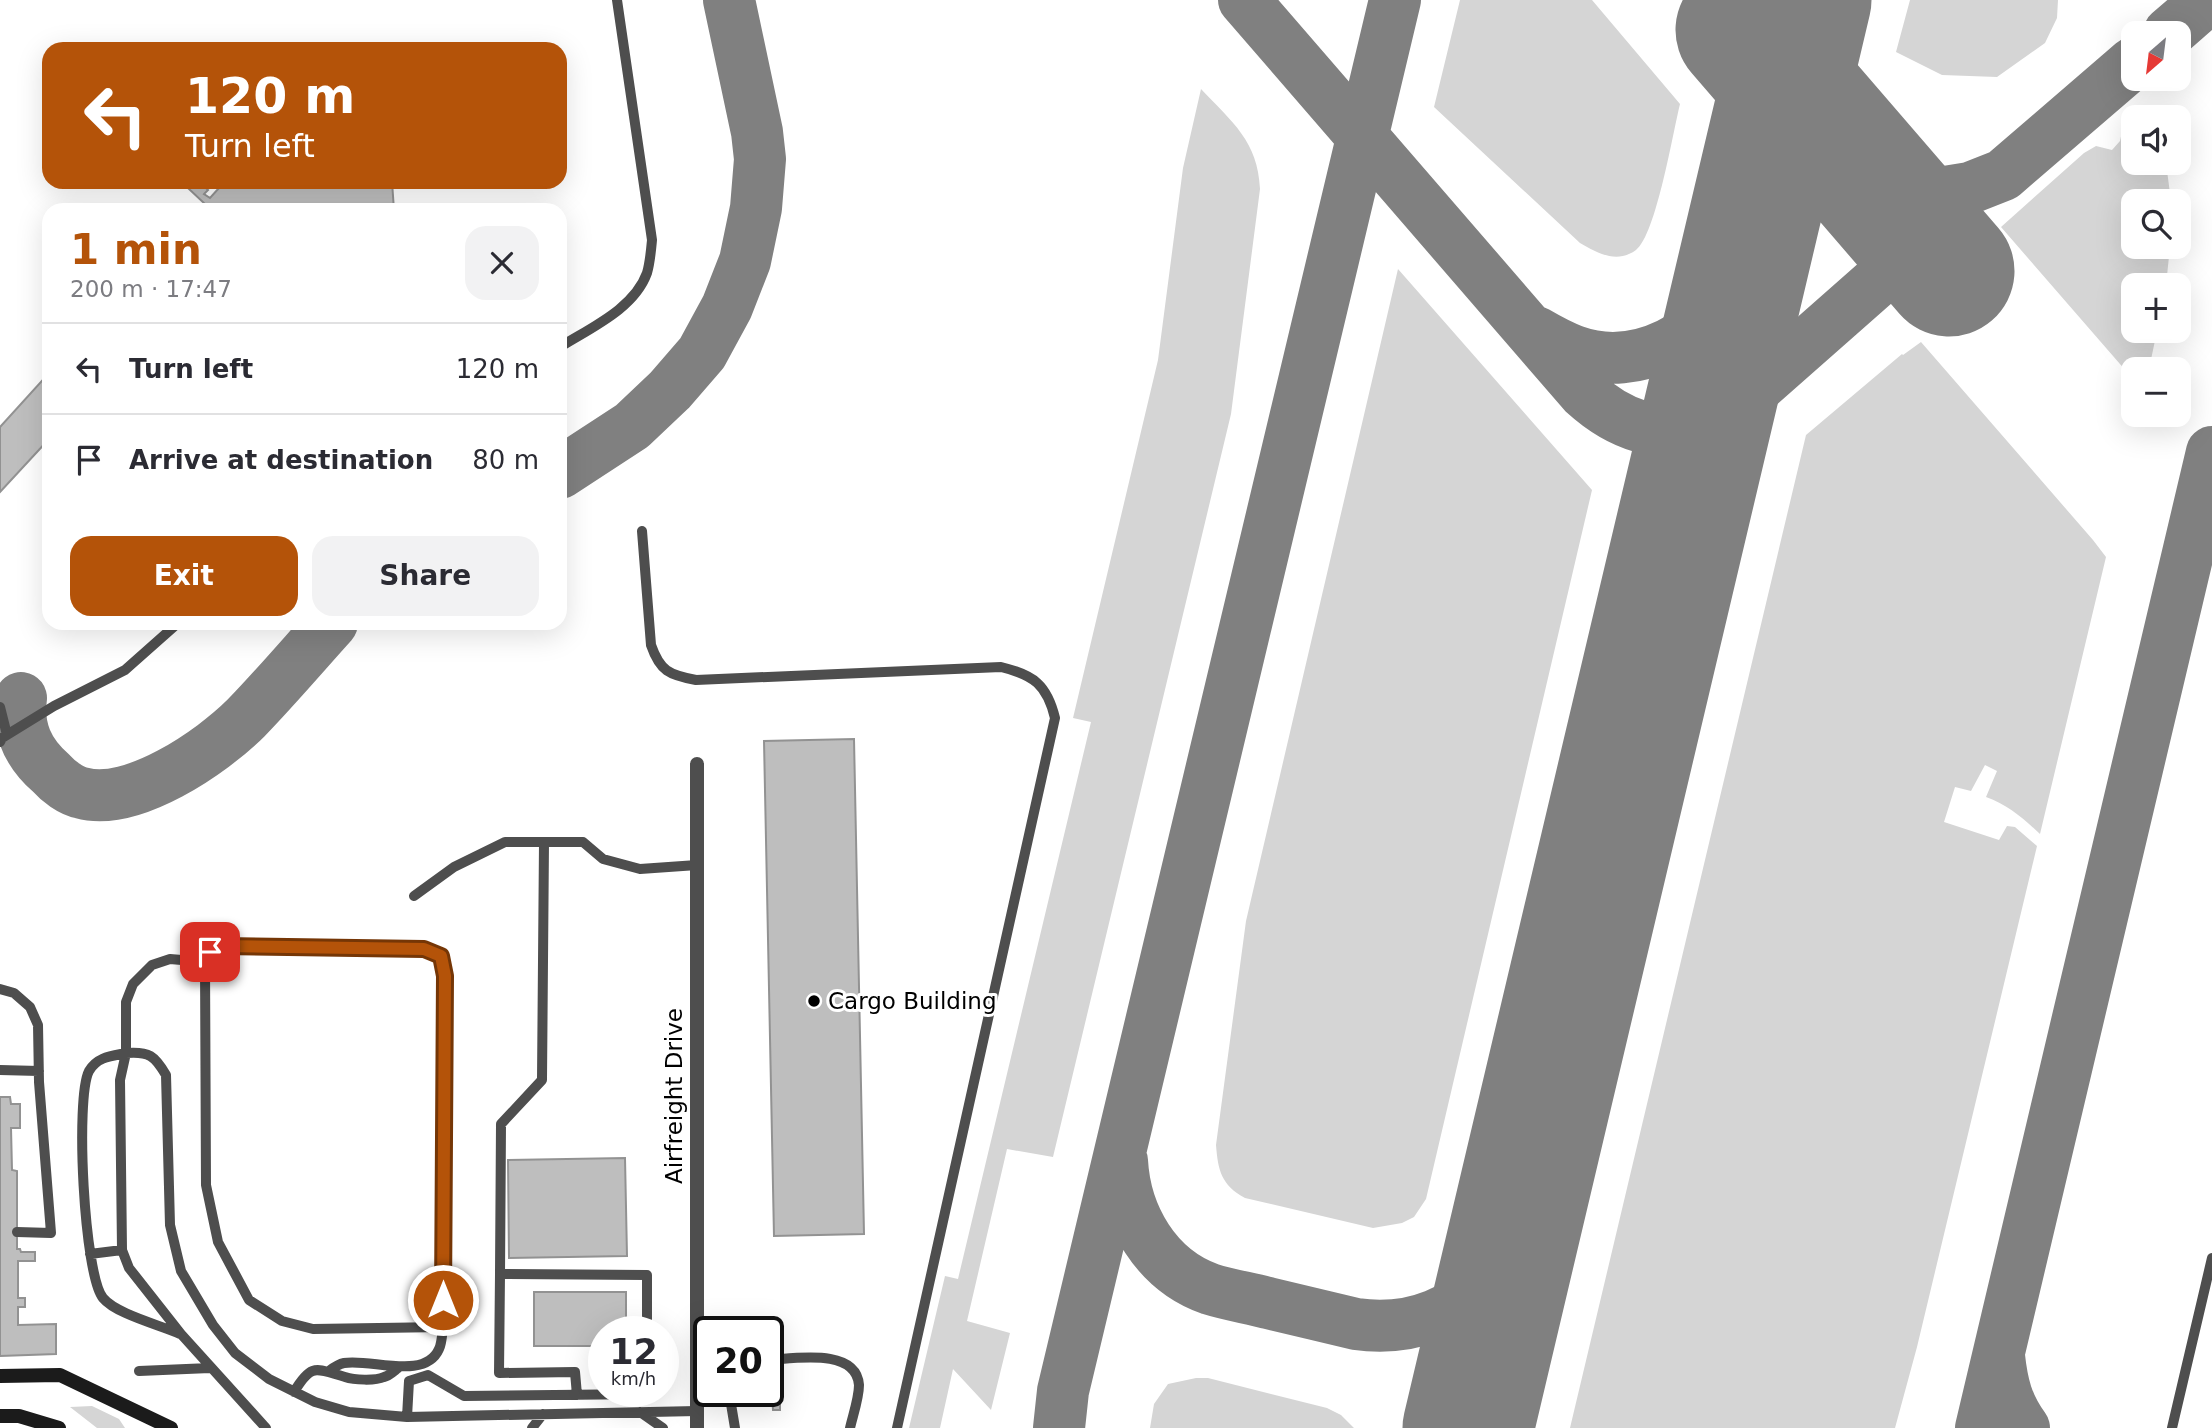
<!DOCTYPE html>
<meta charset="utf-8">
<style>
body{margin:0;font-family:"DejaVu Sans",sans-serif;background:#f2f2f3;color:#2b2b33;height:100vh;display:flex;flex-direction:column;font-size:26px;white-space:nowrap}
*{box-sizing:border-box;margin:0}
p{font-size:23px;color:#7c7c81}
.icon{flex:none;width:38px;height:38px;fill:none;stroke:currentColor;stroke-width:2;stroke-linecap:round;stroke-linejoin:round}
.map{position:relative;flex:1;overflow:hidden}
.details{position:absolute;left:42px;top:203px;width:525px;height:427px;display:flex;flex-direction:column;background:#fff;border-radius:21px;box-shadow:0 7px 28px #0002}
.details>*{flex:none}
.hud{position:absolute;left:42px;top:42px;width:525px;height:147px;border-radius:21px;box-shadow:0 7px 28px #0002;background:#b45309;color:#fff;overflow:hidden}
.needle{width:46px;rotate:208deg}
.tools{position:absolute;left:2121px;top:21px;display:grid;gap:14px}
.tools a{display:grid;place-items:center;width:70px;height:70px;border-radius:14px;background:#fff;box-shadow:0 7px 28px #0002;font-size:35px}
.speed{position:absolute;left:588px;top:1316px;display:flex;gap:14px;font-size:35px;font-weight:700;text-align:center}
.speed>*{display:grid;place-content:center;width:91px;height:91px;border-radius:50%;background:#fff;box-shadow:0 7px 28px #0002;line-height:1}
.speed small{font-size:18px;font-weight:400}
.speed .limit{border:4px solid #111;border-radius:10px;background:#fff;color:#111}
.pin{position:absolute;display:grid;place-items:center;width:60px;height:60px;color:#fff;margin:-30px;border-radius:14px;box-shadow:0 4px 10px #0006}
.me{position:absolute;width:77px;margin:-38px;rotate:0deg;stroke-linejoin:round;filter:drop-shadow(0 0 5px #0008)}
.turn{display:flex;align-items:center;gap:24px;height:147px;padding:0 28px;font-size:32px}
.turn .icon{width:91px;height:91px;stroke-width:2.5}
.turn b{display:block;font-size:49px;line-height:60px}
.round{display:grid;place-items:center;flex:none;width:74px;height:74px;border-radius:21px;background:#f2f2f3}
.headline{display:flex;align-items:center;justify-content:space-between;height:119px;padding:0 28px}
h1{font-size:42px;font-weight:600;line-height:52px;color:#b45309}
.primary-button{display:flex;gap:14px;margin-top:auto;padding:14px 28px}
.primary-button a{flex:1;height:80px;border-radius:21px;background:#b45309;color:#fff;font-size:28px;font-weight:600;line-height:80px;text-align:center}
.primary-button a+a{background:#f2f2f3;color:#2b2b33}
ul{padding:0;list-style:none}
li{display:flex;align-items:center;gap:21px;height:91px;padding:0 28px;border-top:2px solid #e1e1e2}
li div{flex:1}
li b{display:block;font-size:26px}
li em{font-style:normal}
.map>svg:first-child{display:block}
.green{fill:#d5d5d5}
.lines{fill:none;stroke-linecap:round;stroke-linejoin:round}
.taxiway{stroke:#808080;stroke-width:52}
.runway{stroke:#808080;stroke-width:131}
.building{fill:#bebebe;stroke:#929292;stroke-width:2}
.service{stroke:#4e4e4e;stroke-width:10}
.minor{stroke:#4e4e4e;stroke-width:14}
.secondary{stroke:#1b1b1b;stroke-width:14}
.secondary-bridge{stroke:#1b1b1b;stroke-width:14}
.route-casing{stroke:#753606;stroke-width:18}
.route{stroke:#b45309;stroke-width:12}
.poi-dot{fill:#000;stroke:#fff;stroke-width:2.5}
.labels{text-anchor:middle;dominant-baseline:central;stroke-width:6;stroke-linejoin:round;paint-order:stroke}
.poi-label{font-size:23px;fill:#000;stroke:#fff;text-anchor:start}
.street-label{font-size:23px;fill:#000;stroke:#fff}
</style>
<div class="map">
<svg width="2212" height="1428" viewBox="0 0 2212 1428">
<rect width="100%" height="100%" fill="#fff"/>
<!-- green -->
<path class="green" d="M 1460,0 L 1592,0 L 1680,104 C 1673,132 1656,235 1636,250 C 1617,264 1597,253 1580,243 L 1434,107 Z
M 1910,0 L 2058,0 L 2057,18 L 2045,43 L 1997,77 L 1942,75 L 1896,52 Z
M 1201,89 C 1232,122 1258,141 1260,189 L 1231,414 L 1053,1157 L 1007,1149 L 967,1321 L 1010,1333 L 991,1410 L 953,1369 L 940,1428 L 909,1428 L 945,1276 L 958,1279 L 1091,722 L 1073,718 L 1158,360 L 1183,168 Z
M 2125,118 L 2133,120 L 2133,163 L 2166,163 L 2171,201 L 2133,201 L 2133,247 L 2170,247 L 2166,285 L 2133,285 L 2133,331 L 2157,331 L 2149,369 L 2133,369 L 2133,379 L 2001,227 L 2084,153 L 2096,146 L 2112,150 L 2120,141 Z
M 1398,269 L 1592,490 L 1426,1199 L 1414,1217 L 1402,1223 L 1373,1228 L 1245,1198 C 1221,1185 1218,1170 1216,1145 L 1246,921 Z
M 1921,342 L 2093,540 L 2106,557 L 2040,834 C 2023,818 2008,805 1986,797 L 1997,771 L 1985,765 L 1971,791 L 1955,787 L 1944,822 L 1999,840 L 2007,826 L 2015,827 L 2037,846 L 1917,1347 L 1895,1428 L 1570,1428 L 1806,435 L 1902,354 L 1903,355 Z
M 1196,1378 L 1208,1378 L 1327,1408 L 1341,1415 L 1354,1428 L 1150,1428 L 1154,1404 L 1168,1384 Z
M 92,1406 L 119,1419 L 125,1428 L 97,1428 L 70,1407 Z"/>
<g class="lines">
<!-- taxiway -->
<path class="taxiway" d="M 1244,0 L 1584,393 C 1618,424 1662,442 1707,423 C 1717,419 1726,411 1736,406 L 1923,241
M 1738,17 L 1876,173 L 1905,187 L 1939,193 L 1970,188 L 2003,175 L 2133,63
M 2169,33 L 2207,0
M 1536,332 C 1548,339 1561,346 1574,351 C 1638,374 1708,335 1736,277 C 1742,264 1744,246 1748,231 C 1756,198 1764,164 1772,131
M 560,473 L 632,426 L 670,390 L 702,353 L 727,307 L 745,261 L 756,208 L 760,159 L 757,132 L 729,0
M 21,698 C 17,729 28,753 51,773 C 58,781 71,791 82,793 C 132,807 212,752 246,718 C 276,687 304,654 332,623
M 1122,1161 C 1125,1216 1156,1270 1210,1289 C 1229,1295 1249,1298 1268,1303 C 1297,1310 1327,1317 1356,1324 C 1411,1332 1464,1312 1497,1266 C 1513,1244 1518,1212 1524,1185 C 1536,1140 1547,1095 1558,1050
M 1999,1356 C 2002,1384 2007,1405 2024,1428
M 1059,1428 L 1063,1391 L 1395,0
M 1981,1428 L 2212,452"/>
<!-- runway -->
<path class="runway" d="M 1741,30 L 1949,271
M 1468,1428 L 1806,0"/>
</g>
<!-- building -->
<path class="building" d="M 196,182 L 200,182 L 208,190 L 204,194 L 210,198 L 219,188 L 219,182 L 392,182 L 394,210 L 199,210 L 205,204 L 189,189 Z
M 196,182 L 200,182 L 208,190 L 204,194 L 210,198 L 219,188 L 219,182 L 392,182 L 394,210 L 199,210 L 205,204 L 189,189 Z
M 49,373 L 49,439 L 0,492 L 0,427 Z
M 49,373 L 49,439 L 0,492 L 0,427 Z
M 854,739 L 864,1234 L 774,1236 L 764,741 Z
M 0,1097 L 10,1097 L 11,1104 L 20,1104 L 20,1128 L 11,1128 L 12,1170 L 17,1171 L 17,1249 L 20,1249 L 21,1252 L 35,1252 L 35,1261 L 18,1261 L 18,1298 L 25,1298 L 25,1307 L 18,1307 L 18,1325 L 56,1324 L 56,1354 L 0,1356 Z
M 0,1097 L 10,1097 L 11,1104 L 20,1104 L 20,1128 L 11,1128 L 12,1170 L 17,1171 L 17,1249 L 20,1249 L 21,1252 L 35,1252 L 35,1261 L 18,1261 L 18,1298 L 25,1298 L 25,1307 L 18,1307 L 18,1325 L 56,1324 L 56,1354 L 0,1356 Z
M 625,1158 L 627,1256 L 509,1258 L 508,1160 Z
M 534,1292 L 626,1292 L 626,1332 L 604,1332 L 604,1346 L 534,1346 Z
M 772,1396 L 780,1396 L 780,1410 L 773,1410 Z"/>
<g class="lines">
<!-- service -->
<path class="service" d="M 560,347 C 590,328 634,309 647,273 C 650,263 651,251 652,240 L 617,0
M 642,531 L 651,645 C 660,671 669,675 696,680 L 1001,667 C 1034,675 1047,685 1055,718 L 897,1428
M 0,707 L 7,735
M 0,742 L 2,738 L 54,706 L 125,670 L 178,623
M 414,896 L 454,867 L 505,842 L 583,842 L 603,859 L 640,869 L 697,865
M 221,946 L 424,949 L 441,956 L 445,976 L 443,1327 L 313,1329 L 282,1321 L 249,1300 L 218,1242 L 206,1185 L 205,962 L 210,952 Z
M 0,989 L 14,993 L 30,1007 L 38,1025 L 39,1082 L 51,1233 L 17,1232
M 0,1070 L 39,1071
M 90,1254 L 122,1250
M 500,1274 L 501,1124 L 542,1080 L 544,842
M 180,1334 C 160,1325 116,1314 103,1298 C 84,1275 75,1098 89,1071 C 97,1057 111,1056 126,1053 L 126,1002 L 133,984 L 152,965 L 170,959 L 205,962
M 768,1360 C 793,1359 856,1347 859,1385 C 859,1398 853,1415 850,1428
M 139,1371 L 210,1368
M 329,1371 C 333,1368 339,1364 344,1363 C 370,1358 425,1381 439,1349 C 442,1343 442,1334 443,1327
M 647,1391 L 647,1394 L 464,1396 L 428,1375 L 409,1381 L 407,1417 L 697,1411
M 734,1391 L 731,1404 L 735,1428
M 294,1392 C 312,1362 316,1369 345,1377 C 354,1380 375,1381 384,1377 C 389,1376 394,1371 398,1368
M 577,1395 L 575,1372 L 499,1373 L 500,1274 L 647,1275 L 647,1332
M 640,1412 L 663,1428
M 266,1428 L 181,1334 L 129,1268 L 122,1250 L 120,1080 L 126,1053 C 149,1051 155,1056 166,1075 L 170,1225 L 181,1271 L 213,1325 L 235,1353 L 269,1379 L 315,1402 L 349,1412 L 407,1417
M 532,1428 L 543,1414
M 2172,1428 L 2212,1258"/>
<!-- minor -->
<path class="minor" d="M 697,764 L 697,1428"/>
<!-- secondary -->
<path class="secondary" d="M 0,1416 L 19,1416 L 59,1428"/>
<!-- secondary-bridge -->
<path class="secondary-bridge" d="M 0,1376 L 60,1375 L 171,1428"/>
</g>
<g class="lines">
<defs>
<path id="route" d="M 210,952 L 221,946 L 424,949 L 441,956 L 445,976 L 443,1300"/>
</defs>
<!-- route casing -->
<use href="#route" class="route-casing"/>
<!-- route -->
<use href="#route" class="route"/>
</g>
<!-- markers -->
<circle class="poi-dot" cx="814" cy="1001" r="7"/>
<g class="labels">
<!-- poi labels -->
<g class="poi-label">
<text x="828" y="1001">Cargo Building</text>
</g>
<!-- street labels -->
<g class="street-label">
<text transform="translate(674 1096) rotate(-90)">Airfreight Drive</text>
</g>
</g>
</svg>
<div class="tools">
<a><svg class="needle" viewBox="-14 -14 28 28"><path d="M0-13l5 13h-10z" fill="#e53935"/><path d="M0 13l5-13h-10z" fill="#7c7c81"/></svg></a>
<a><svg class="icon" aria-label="sound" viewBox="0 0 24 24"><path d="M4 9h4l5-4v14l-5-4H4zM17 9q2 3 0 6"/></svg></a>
<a><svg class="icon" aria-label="search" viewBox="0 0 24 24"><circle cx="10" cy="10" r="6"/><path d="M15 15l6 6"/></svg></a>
<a>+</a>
<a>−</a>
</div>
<div class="speed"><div>12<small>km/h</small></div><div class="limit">20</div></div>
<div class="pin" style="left:210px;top:952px;background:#d93025"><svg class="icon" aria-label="arrive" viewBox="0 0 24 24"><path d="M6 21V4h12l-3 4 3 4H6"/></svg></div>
<svg class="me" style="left:443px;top:1300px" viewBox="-20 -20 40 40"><circle r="17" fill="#b45309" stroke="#fff" stroke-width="3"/><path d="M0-11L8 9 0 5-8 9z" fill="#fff"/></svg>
<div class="hud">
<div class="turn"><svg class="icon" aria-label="left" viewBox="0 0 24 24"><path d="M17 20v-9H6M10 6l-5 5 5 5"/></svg><div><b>120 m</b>Turn left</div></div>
</div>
<section class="details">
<div class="headline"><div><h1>1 min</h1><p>200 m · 17:47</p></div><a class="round"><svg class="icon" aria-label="close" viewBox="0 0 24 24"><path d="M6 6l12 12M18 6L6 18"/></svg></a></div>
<ul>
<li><svg class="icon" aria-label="left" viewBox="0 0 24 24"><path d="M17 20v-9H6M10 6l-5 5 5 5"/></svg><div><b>Turn left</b></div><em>120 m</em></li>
<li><svg class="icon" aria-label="arrive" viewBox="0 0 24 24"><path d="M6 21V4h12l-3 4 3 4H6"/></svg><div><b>Arrive at destination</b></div><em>80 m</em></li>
</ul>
<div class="primary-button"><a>Exit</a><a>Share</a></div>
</section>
</div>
